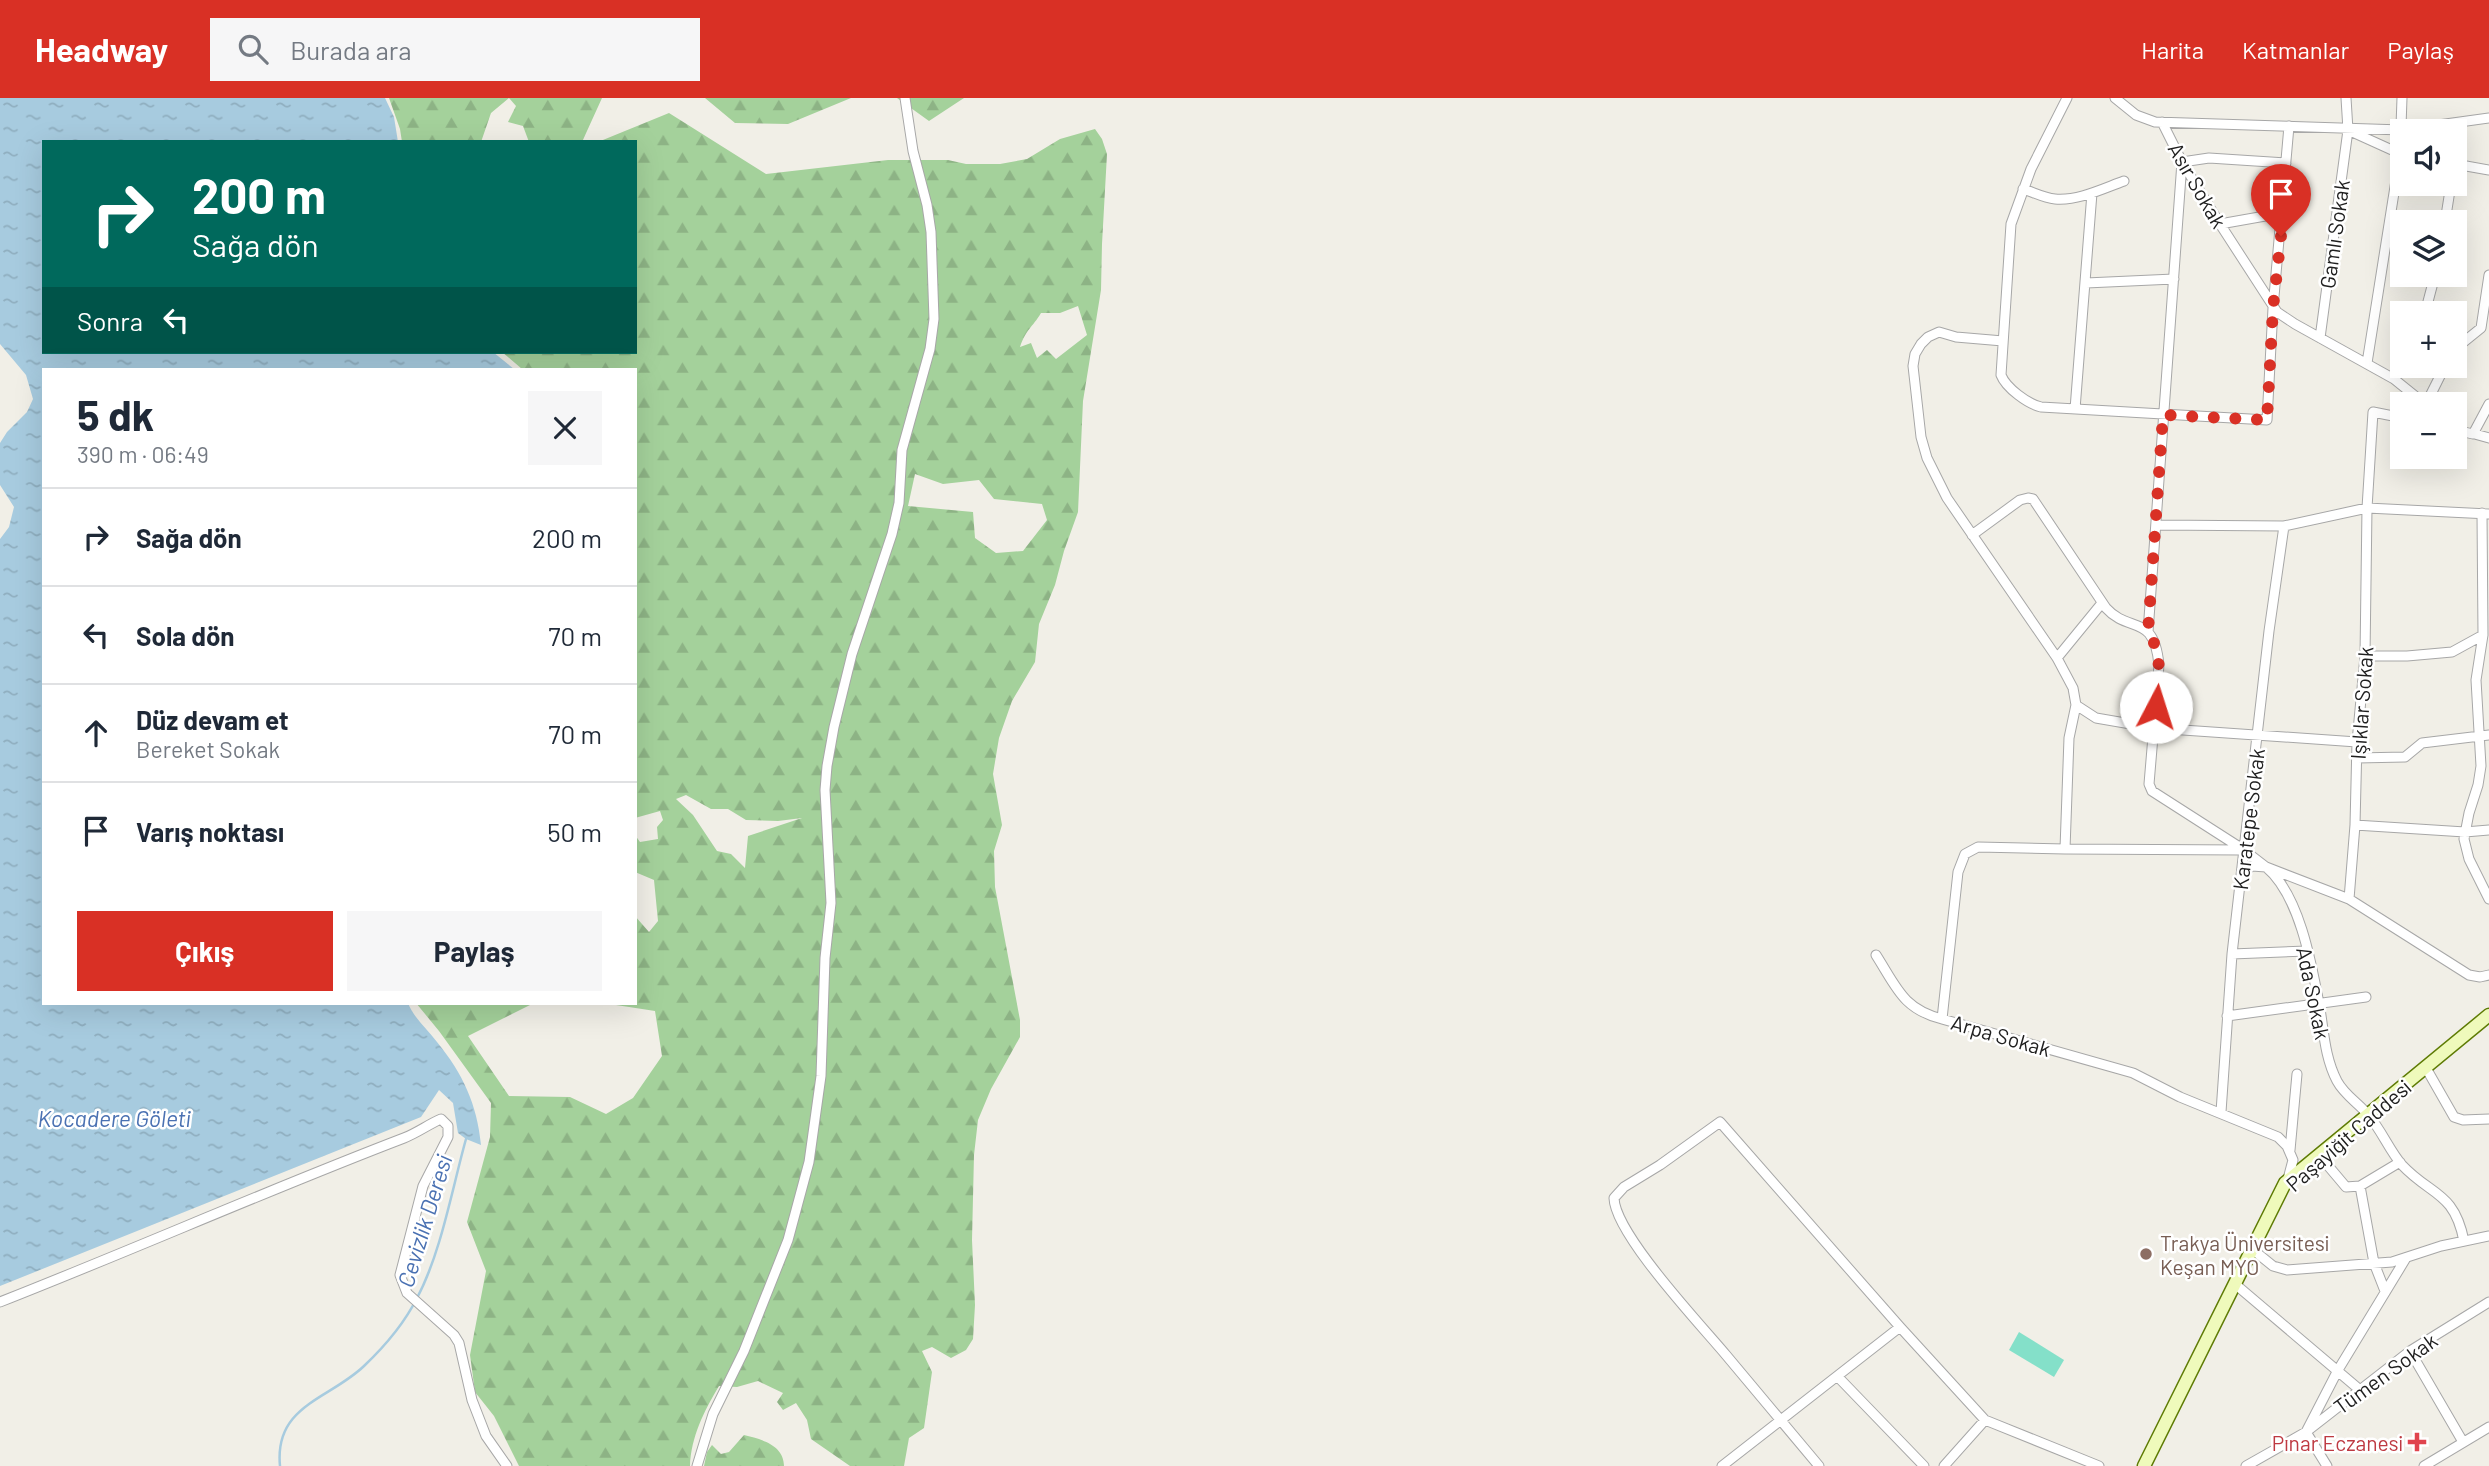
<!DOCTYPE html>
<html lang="tr">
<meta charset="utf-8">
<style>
body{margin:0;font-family:Barlow,sans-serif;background:#f6f6f7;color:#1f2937;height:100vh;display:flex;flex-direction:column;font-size:26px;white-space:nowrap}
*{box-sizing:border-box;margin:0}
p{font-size:23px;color:#747a83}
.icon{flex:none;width:38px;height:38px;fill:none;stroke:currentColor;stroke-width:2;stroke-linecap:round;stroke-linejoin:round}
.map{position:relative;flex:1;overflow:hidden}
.sheet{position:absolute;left:42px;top:270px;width:595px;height:637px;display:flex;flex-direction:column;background:#fff;border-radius:0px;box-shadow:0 7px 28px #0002}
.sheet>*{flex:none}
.hud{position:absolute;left:42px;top:42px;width:595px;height:214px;border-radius:0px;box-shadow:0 7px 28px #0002;background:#00695c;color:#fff;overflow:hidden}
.controls{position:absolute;left:2390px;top:21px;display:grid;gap:14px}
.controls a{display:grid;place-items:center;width:77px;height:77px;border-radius:0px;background:#fff;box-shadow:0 7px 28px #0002;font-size:35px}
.pin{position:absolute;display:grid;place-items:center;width:60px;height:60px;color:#fff;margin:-72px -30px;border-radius:50% 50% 50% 0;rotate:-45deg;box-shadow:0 0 7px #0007}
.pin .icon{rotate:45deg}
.me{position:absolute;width:77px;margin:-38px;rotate:5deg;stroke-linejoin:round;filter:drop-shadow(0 0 5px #0008)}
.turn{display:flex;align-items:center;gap:24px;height:147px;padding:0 35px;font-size:32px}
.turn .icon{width:91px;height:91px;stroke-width:2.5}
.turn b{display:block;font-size:49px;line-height:60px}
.then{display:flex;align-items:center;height:66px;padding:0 35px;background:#0003;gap:14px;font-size:26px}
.round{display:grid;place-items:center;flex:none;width:74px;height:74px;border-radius:0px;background:#f6f6f7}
.headline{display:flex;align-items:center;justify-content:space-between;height:119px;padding:0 35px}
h1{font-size:42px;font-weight:700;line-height:52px}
.primary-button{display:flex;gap:14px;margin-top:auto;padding:14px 35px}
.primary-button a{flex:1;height:80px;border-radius:0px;background:#d93025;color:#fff;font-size:28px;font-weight:700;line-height:80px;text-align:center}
.primary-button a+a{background:#f6f6f7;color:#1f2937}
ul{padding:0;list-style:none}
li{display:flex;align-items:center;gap:21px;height:98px;padding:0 35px;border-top:2px solid #e0e1e3}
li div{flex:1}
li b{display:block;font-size:26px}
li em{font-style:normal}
header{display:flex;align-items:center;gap:42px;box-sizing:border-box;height:98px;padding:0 35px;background:#d93025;color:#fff}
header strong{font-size:33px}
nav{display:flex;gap:38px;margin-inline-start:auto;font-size:24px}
.search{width:490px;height:63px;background:#f6f6f7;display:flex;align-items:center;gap:18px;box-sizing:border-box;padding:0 24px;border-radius:0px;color:#747a83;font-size:26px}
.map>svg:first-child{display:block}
.forest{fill:url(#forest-firs);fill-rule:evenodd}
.pitch{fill:#84e0c9}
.water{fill:url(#water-ripples)}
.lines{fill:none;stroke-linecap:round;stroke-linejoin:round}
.stream{stroke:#a7cbdf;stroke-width:2.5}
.minor-casing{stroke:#a7a7a7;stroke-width:11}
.secondary-casing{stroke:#5e7b04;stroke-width:15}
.minor{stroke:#fff;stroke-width:9}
.secondary{stroke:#effabb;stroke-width:12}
.route{stroke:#d93025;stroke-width:12;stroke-dasharray:0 21.6}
.education-dot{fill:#8d6e63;stroke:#fff;stroke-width:2.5}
.health-dot{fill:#e0444e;stroke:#fff;stroke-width:2.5}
.labels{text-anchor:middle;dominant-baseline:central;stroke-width:5;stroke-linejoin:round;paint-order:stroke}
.street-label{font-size:21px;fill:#202020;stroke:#fff}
.education-label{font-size:21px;fill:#785e54;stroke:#fff;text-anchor:start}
.health-label{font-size:21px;fill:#be3a42;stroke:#fff;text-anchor:end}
.water-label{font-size:23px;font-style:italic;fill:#4a71b2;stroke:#fff}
</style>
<header>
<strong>Headway</strong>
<div class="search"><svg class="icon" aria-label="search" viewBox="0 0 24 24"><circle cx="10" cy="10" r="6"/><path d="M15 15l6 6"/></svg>Burada ara</div>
<nav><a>Harita</a><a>Katmanlar</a><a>Paylaş</a></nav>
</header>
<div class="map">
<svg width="2489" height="1368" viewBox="0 0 2489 1368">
<defs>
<pattern id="forest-firs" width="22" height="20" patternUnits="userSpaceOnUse" patternTransform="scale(1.75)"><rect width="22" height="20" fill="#a4d19b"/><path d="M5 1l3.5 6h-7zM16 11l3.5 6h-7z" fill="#8db385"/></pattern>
<pattern id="water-ripples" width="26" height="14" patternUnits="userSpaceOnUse" patternTransform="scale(1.75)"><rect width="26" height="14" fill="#a7cbdf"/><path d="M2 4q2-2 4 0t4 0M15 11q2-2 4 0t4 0" fill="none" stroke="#8faebf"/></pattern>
</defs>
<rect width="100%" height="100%" fill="#f1efe7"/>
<!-- forest -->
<path class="forest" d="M 389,0 L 509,0 L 491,15 L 481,44 L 402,44 L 400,31 Z
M 509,0 L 602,0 L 582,44 L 529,44 L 523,28 L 508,24 L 516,8 Z
M 705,0 L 851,0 L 788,26 L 735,25 Z
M 897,0 L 964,0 L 929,23 Z
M 669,15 L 766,76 L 888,62 L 948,62 L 966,66 L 1000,66 L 1027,61 L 1060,41 L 1095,31 L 1102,41 L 1107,56 L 1102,146 L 1101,192 L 1083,303 L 1078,414 L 1064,453 L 1055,487 L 1039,526 L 1035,564 L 1012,603 L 999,640 L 993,676 L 1002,727 L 994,753 L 995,789 L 1020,922 L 1020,939 L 991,991 L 978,1022 L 974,1057 L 972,1142 L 975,1207 L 973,1241 L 966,1252 L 951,1260 L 932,1249 L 922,1253 L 932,1274 L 924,1330 L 909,1340 L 904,1368 L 850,1368 L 811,1341 L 807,1322 L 796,1305 L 783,1312 L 777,1304 L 783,1295 L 758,1283 L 737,1289 L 719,1288 C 704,1313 691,1339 690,1368 L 519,1368 L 494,1318 L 475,1294 L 470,1257 L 486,1173 L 467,1124 L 490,1039 L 491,1005 L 439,933 L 416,905 L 534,905 L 468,938 L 509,998 L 570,999 L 606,1016 L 633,1000 L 662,958 L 655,913 L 603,905 L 635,905 L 635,818 L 649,834 L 658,823 L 654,782 L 635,774 L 635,737 L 640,744 L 658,741 L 657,729 L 663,722 L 660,713 L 635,720 L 635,271 L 522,271 L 502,254 L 635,254 L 635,44 L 598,44 ZM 1078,208 L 1087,237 L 1056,261 L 1047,252 L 1037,260 L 1031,245 L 1020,249 C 1026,231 1032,230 1041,215 L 1060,215 ZM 915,376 L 943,386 L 979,382 L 994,401 L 1042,406 L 1047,422 L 1023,453 L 996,455 L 975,440 L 973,414 L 908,408 ZM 686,697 L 711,711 L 728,711 L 746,722 L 778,723 L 802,720 L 748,738 L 745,770 L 731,756 L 717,753 L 693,717 L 676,701 Z
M 744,1337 C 761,1341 784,1347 784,1368 L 704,1368 L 707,1354 L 712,1347 L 721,1356 L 729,1354 Z"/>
<!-- pitch -->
<path class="pitch" d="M 2019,1234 L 2064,1262 L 2054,1279 L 2009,1252 Z"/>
<!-- water -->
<path class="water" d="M 0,0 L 385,0 L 394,19 L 398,44 L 44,44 L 44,254 L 493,254 L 514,271 L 44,271 L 44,905 L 408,905 C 413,919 428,932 437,944 C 463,976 477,1006 481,1047 L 466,1041 L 458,1035 L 453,1005 L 439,992 L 421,1019 L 0,1188 L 0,441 L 9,429 L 14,409 L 0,387 L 0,345 L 7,334 L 27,314 L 33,301 L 26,277 L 0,246 Z"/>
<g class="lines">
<!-- stream -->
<path class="stream" d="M 280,1368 C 274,1307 330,1301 364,1268 C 384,1249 405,1224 417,1200 C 441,1155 452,1091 466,1041"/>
<defs>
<path id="minor" d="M 2067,0 L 2031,71 L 2011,126 L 2001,277 C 2006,290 2028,306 2041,309 L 2267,322 L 2273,210 L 2289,28
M 2115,0 L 2136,17 L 2155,24 L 2402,32 L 2489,20
M 2162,24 L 2182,64 L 2220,126 L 2277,214 L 2295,226 L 2394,281 L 2425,306
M 2350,33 L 2403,57
M 2455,66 L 2489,72
M 2023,91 C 2033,94 2044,100 2055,101 C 2078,103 2102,91 2124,83
M 2445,124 L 2451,86
M 2220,126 L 2282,115
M 2086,185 L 2174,181
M 2425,215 L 2435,177
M 2320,240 L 2348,32 L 2346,0
M 2003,243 L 1956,239 L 1939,234 L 1928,239 L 1921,246 L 1915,256 L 1913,268 L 1921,339 L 1927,360 L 1947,400 L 2057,560 L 2073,590 L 2076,607 L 2096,620 L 2154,630 L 2357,644
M 2455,251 L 2481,230 L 2489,177
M 2367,265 L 2400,57 L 2402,0
M 2394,281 L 2403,264
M 2426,306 L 2445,268
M 2075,311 L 2092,95
M 2455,332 L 2473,336 L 2489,306
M 2471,335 L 2489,340
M 2482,415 L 2483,537 L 2476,582 L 2481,668 L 2478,687 L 2469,715 L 2464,741 L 2469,761 L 2489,801
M 2157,427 L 2284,428 L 2367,410 L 2489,416
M 1972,437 L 2020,402 L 2028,400 L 2033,401 L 2106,510 C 2129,536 2154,514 2159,567 L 2149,686 L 2152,693 L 2244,752 L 2266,769 L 2349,801 L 2469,877 L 2480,879 L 2489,877
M 2148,534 L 2182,64 L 2209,60 L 2286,65
M 2365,558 L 2407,558 L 2452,554 L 2483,537
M 2057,560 L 2102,505
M 2076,607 L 2069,640 L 2065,751 L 1978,749 L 1965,756 L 1958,774 L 1942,921 L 2133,975 L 2180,999 L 2278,1039 L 2287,1048 L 2293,1062 L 2288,1081
M 2357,660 L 2405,659 L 2422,645 L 2489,637
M 2355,727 L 2465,734 L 2489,732
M 2065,751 L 2243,752
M 2242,775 L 2252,768 L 2266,769 C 2300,797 2312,868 2320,911 C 2324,935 2325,960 2337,983 C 2345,998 2359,1005 2369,1018 C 2382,1033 2389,1052 2402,1067 C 2431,1098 2454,1093 2464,1143
M 2349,801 L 2355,727 L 2357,644 L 2365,558 L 2367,410 L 2373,314 L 2403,320
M 2232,856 L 2307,853
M 1876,857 C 1897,890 1903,911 1942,921
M 2227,918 L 2366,899
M 2426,970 L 2454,1019 L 2463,1022 L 2489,1021
M 2221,1014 L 2232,856 L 2269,533 L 2284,428
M 2290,1052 L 2297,976
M 2319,1057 L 2346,1089 L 2360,1088 L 2400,1064
M 2360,1088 L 2374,1165 L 2385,1193
M 2252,1151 L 2273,1168 L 2287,1172 L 2392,1164 L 2441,1148 L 2489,1138
M 2235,1186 L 2360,1292
M 0,1204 C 135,1151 268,1092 404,1040 C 417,1035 429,1026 441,1021 L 448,1028 L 448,1039 L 423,1088 L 400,1177 L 407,1195 L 454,1237 L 459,1245 L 472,1302 L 486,1338 L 507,1368
M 2410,1253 L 2463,1344
M 1838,1279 L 1924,1368
M 697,1368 L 713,1316 L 744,1253 L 788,1142 L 809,1064 L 821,978 L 825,860 L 831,805 L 825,692 L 827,668 L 834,629 L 852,556 L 892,436 L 899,405 L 902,352 L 930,251 L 934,221 L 931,134 L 927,107 L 913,53 L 905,0
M 1722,1368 L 1900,1229
M 1819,1368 C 1788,1331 1757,1294 1726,1257 C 1701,1227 1615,1136 1614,1100 L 1624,1089 L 1660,1067 L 1720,1024 L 1900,1229 L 1985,1322 L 2099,1368
M 1944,1368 L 1985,1322
M 2246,1368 L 2306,1334 L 2410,1253 L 2489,1204
M 2327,1368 L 2306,1334 L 2338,1272 L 2406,1160
M 2424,1368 L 2489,1329"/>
<path id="secondary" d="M 2144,1368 L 2285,1085 L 2489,917"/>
</defs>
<!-- minor casing -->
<use href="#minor" class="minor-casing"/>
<!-- secondary casing -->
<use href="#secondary" class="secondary-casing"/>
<!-- minor -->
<use href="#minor" class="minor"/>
<!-- secondary -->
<use href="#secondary" class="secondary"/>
</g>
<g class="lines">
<!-- route -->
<path class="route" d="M 2156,609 C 2158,582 2164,557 2148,534 L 2163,317 L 2267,322 L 2273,210 L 2281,138"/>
</g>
<!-- markers -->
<circle class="education-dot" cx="2146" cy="1156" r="7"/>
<path class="health-dot" d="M2413.5 1333.5h7v7h7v7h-7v7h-7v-7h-7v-7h7z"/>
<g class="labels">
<!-- street labels -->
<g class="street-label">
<text transform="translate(2198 87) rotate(60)">Asır Sokak</text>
<text transform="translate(2334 136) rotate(-82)">Gamlı Sokak</text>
<text transform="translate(2361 605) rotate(-86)">Işıklar Sokak</text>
<text transform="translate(2248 721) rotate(-83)">Karatepe Sokak</text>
<text transform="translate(2314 895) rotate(78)">Ada Sokak</text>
<text transform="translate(2001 937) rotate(16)">Arpa Sokak</text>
<text transform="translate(2348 1037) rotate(-41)">Paşayiğit Caddesi</text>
<text transform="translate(2385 1275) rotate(-36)">Tümen Sokak</text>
</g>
<!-- education labels -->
<g class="education-label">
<text x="2160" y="1144">Trakya Üniversitesi<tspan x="2160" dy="24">Keşan MYO</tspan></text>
</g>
<!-- health labels -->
<g class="health-label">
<text x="2403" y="1344">Pınar Eczanesi</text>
</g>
<!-- water labels -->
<g class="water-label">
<text x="114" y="1020">Kocadere Göleti</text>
<text transform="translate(424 1123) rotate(-73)">Cevizlik Deresi</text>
</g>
</g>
</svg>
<div class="controls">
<a><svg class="icon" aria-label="sound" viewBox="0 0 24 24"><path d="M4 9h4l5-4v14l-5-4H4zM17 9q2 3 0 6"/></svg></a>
<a><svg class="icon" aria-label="layers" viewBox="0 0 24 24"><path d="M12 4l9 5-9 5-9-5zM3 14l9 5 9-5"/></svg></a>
<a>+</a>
<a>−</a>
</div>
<div class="pin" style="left:2281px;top:138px;background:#d93025"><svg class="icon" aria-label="arrive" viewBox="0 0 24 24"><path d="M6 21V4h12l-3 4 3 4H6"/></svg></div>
<svg class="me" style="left:2156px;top:609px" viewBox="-20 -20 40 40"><circle r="19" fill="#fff"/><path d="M0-13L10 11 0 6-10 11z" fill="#d93025"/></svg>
<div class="hud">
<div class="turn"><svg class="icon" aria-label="right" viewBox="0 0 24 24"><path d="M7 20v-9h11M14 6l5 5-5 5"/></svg><div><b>200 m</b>Sağa dön</div></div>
<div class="then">Sonra<svg class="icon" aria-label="left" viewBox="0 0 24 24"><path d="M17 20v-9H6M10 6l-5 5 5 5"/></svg></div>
</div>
<section class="sheet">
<div class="headline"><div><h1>5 dk</h1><p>390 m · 06:49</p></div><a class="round"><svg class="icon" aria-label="close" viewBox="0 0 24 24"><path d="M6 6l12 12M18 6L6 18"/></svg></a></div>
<ul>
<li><svg class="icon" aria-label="right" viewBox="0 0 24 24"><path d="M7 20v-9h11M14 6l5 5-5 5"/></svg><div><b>Sağa dön</b></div><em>200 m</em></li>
<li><svg class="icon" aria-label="left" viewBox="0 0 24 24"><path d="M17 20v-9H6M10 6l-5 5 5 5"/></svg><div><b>Sola dön</b></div><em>70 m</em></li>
<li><svg class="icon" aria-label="ahead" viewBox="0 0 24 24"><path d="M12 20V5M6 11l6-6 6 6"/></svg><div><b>Düz devam et</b><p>Bereket Sokak</p></div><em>70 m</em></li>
<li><svg class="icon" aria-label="arrive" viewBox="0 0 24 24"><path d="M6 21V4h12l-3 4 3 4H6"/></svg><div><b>Varış noktası</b></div><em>50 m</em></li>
</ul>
<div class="primary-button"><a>Çıkış</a><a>Paylaş</a></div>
</section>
</div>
